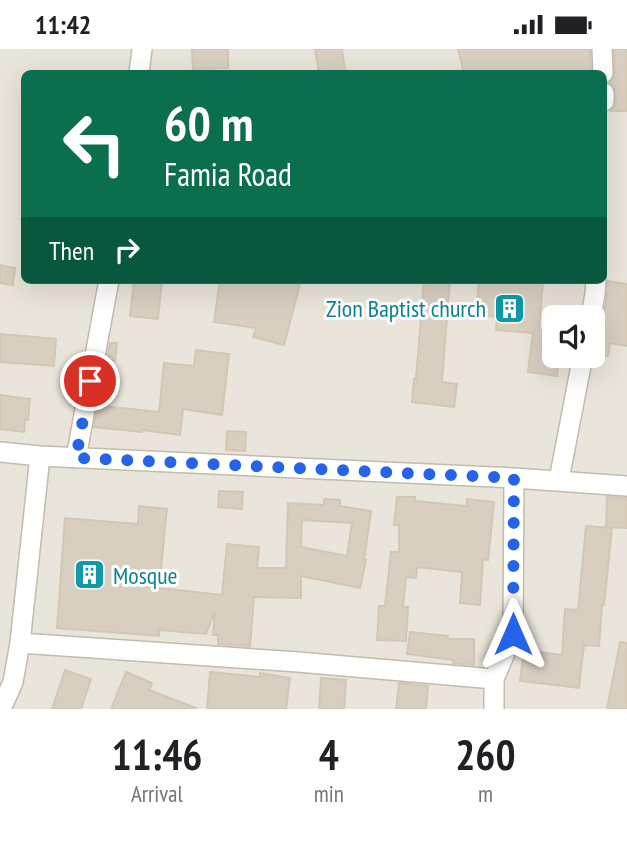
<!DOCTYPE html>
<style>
body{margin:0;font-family:"PT Sans Narrow",sans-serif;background:#f6f6f6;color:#202124;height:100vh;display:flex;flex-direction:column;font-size:26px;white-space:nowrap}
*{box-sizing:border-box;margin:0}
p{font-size:23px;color:#757577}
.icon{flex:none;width:38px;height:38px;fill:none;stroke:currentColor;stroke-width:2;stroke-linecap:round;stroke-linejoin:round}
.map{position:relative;height:660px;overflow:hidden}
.drawer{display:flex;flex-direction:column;background:#fff;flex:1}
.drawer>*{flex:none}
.top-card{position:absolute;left:21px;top:21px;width:586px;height:214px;border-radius:10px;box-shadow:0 7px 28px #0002;background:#0b6e4f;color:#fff;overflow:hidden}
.fabs{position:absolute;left:542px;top:256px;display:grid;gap:14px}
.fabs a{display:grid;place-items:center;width:63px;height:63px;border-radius:10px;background:#fff;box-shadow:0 7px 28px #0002;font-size:35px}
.pin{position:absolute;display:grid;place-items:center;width:60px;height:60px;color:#fff;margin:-30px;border:4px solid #fff;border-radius:50%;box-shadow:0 2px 7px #0007}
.me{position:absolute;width:77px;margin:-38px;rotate:0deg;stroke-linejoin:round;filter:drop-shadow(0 0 5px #0008)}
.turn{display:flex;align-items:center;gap:24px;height:147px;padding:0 28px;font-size:32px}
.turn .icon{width:91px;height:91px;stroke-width:2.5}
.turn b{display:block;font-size:49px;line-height:60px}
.then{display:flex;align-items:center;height:66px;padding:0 28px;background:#0003;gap:14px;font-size:26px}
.eta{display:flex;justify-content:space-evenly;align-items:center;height:119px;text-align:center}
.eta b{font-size:42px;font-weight:600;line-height:49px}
.status{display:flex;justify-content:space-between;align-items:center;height:49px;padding:0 35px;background:#fff;direction:ltr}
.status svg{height:19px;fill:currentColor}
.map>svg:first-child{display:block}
.residential{fill:#eae5da;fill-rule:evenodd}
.building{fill:#d8cfc1;stroke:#d3c7b4;stroke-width:2;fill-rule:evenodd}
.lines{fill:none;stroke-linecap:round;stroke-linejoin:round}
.minor-casing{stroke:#c2bbae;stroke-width:22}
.minor{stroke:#fff;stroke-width:19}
.route{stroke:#2563eb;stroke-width:12;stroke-dasharray:0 21.6}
.labels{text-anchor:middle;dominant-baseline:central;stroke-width:6;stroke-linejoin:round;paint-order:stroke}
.culture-label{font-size:24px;fill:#0d838f;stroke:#fff;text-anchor:end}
</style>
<div class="status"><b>11:42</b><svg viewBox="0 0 49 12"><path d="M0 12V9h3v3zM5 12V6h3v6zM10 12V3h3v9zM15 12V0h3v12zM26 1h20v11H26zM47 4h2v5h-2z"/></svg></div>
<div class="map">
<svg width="627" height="660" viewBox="0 0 627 660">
<rect width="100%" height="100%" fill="#f6f3ec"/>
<!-- residential -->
<path class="residential" d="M 0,0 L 627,0 L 627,660 L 0,660 ZM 24,24 L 604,24 L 604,231 L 24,231 ZM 555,268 L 593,268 L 593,306 L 555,306 Z"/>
<!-- building -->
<path class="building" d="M 192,0 L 228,0 L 228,19 L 193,20 Z
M 315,0 L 342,0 L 345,20 L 319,24 Z
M 458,0 L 590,0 L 591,24 L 464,24 Z
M 614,0 L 627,0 L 627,62 L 611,62 L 615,57 L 616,52 L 615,38 L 610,34 L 614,29 L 615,24 Z
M 0,216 L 15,219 L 13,236 L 0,234 Z
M 134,231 L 162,232 L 158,270 L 130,267 Z
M 220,231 L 301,231 L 284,296 L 253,288 L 256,279 L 214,273 Z
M 424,231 L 450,231 L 442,333 L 457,335 L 454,358 L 412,353 L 414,330 L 416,330 Z
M 479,231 L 543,231 L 539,281 L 555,283 L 555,306 L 559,306 L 557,327 L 528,323 L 533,284 L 496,281 L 497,268 L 476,266 Z
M 608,232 L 627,235 L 627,297 L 610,294 L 608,307 L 596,305 L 600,276 L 603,270 L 607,247 Z
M 0,285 L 56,290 L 54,317 L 0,313 Z
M 110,294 L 117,294 L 115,312 L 107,311 Z
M 196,301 L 229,305 L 222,366 L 183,360 L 180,386 L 142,381 L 142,383 L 94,378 L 105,317 L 109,318 L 103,357 L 159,363 L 164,314 L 194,317 Z
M 0,346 L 30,350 L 28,371 L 25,370 L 24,383 L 0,380 Z
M 227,382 L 246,383 L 245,402 L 226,401 Z
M 219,442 L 243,443 L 242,460 L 218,458 Z
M 397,448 L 415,448 L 415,452 L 467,457 L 467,450 L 494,453 L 488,511 L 483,510 L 480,556 L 460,554 L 462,523 L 417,518 L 416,529 L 406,528 L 403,558 L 408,558 L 406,592 L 377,591 L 379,557 L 385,557 L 391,503 L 399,503 L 399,476 L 394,476 Z
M 607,448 L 627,449 L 627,479 L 606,478 Z
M 324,450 L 340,451 L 340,457 L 371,462 L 364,511 L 366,511 L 360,539 L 301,527 L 301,549 L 254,548 L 250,597 L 218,595 L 218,586 L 213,586 L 215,562 L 206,585 L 159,581 L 159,587 L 57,579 L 65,469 L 138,475 L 139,457 L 167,460 L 159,539 L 222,546 L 227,495 L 259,498 L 257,519 L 286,519 L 288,454 L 324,456 ZM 302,471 L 352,474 L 347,507 L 301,498 Z
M 586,477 L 612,479 L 604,556 L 602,555 L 599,597 L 584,596 L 579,639 L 520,632 L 524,601 L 562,606 L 565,560 L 578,561 Z
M 410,583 L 448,587 L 448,590 L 474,590 L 474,616 L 453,614 L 453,611 L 407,605 Z
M 620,593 L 627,594 L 627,660 L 607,660 Z
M 65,621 L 91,630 L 81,660 L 52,660 Z
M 126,623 L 152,634 L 149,641 L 196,659 L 196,660 L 111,660 Z
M 210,623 L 260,628 L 260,624 L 290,629 L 286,660 L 207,660 Z
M 321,629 L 346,631 L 344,660 L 319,660 Z
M 399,634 L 428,637 L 426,660 L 396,660 Z"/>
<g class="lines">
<defs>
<path id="minor" d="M 602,0 L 603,24
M 139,24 L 142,0
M 604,44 L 604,52
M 591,268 L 595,245 L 596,231
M 0,403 L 40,407 L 514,429 L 627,437
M 76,409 L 109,231
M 559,431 L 583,306
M 20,594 L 298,613 L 494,630
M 1,660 L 13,633 L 20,594 L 40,407
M 494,660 L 494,630 L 513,585 L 514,429"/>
</defs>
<!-- minor casing -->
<use href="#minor" class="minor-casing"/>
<!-- minor -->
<use href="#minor" class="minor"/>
</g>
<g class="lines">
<!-- route -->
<path class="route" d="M 90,332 L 76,409 L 514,429 L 513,585"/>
</g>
<!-- icons -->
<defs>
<symbol id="building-square" viewBox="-11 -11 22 22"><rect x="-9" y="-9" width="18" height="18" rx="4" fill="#0f9aa8" stroke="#fff"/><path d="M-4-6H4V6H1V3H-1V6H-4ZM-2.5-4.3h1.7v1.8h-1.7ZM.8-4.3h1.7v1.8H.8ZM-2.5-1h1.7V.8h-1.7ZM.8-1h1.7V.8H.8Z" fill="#fff"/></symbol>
</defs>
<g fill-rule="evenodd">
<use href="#building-square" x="492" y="242" width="35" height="35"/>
<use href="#building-square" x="72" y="508" width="35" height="35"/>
</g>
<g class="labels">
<!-- culture labels -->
<g class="culture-label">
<text x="486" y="259">Zion Baptist church</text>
<text x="113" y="526" text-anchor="start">Mosque</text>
</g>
</g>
</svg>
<div class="fabs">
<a><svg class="icon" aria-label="sound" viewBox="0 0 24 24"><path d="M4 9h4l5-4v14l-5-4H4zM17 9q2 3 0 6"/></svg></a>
</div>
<div class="pin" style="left:90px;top:332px;background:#d93025"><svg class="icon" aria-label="arrive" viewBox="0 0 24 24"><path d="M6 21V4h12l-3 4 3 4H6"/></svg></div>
<svg class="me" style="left:513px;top:585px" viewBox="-20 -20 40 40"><path d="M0-17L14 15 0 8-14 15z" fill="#2563eb" stroke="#fff" stroke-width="4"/></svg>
<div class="top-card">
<div class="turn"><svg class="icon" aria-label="left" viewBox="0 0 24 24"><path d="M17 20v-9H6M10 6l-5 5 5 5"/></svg><div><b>60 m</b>Famia Road</div></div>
<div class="then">Then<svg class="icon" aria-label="right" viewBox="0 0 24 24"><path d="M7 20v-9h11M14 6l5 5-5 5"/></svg></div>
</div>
</div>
<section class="drawer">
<div class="eta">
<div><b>11:46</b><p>Arrival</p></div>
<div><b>4</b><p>min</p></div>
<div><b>260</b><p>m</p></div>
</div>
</section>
